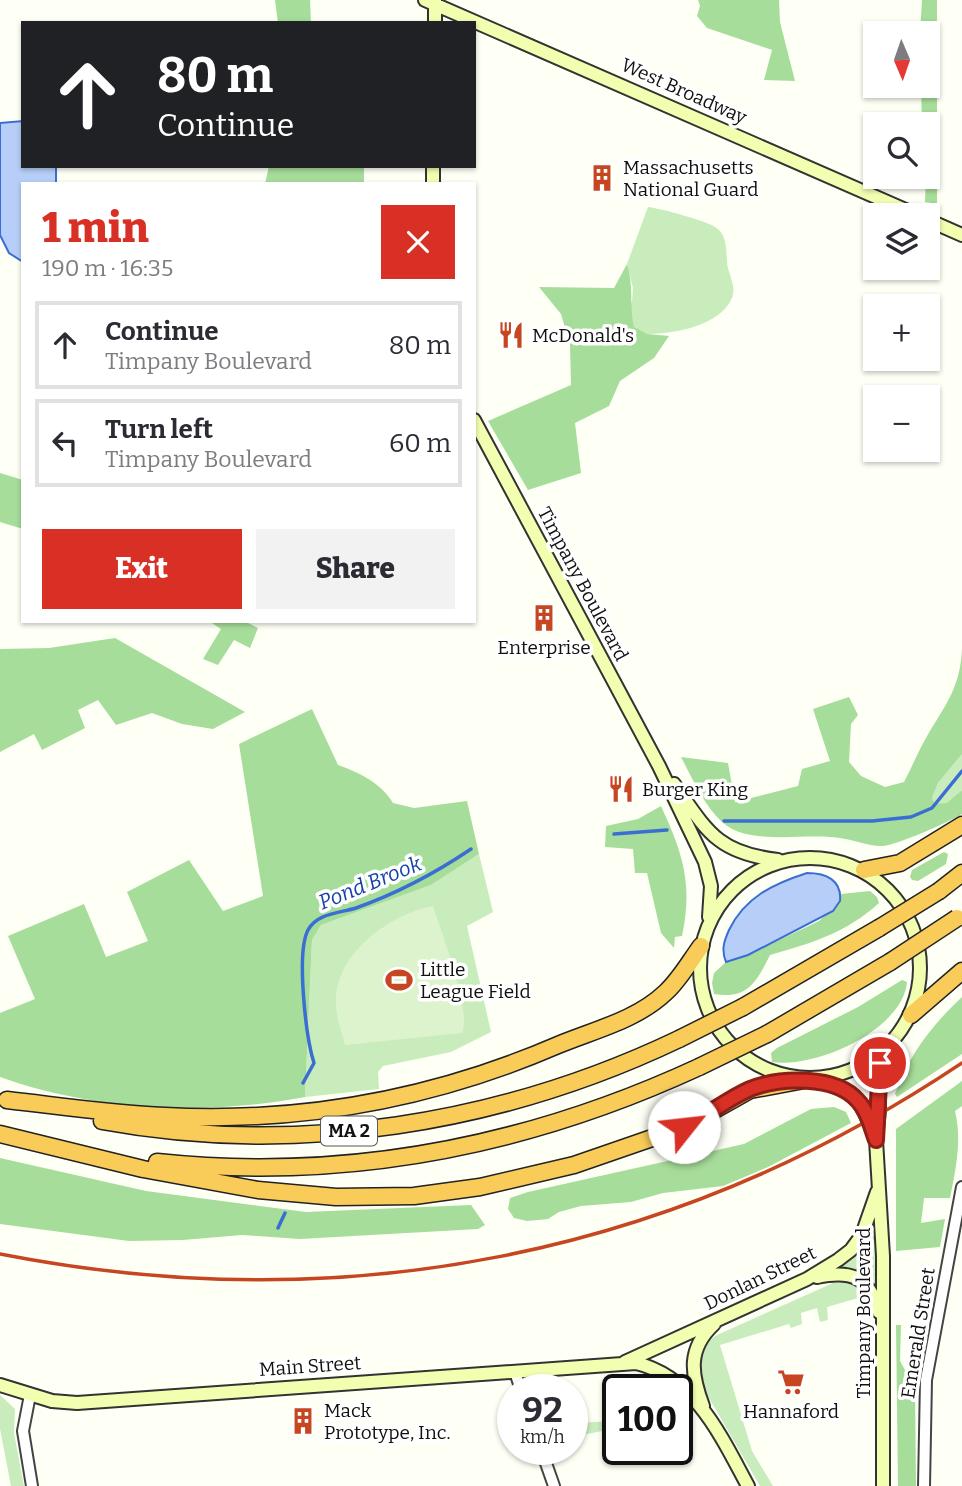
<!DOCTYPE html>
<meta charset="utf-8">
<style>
body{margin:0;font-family:Bitter,serif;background:#f2f2f3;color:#2b2b33;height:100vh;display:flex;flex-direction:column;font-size:26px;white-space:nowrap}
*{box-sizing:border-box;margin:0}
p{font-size:23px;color:#7c7c81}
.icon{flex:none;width:38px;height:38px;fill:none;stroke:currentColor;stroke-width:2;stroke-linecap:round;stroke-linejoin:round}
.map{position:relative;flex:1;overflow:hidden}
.side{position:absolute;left:21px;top:182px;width:455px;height:441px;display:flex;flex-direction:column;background:#fff;border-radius:0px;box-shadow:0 2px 5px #0004}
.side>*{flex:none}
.hud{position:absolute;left:21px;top:21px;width:455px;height:147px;border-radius:0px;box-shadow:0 2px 5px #0004;background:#202124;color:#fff;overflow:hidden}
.needle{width:46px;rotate:178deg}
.controls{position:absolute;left:863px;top:21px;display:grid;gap:14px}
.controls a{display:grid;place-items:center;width:77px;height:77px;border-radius:0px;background:#fff;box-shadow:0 2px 5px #0004;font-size:35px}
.speed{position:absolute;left:497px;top:1374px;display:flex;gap:14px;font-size:35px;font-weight:700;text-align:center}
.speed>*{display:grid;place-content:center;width:91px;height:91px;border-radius:50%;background:#fff;box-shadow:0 2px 5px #0004;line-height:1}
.speed small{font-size:18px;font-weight:400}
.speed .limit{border:4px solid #111;border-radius:10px;background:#fff;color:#111}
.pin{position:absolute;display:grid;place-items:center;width:60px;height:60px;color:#fff;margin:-30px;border:4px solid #fff;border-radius:50%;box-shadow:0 2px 7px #0007}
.me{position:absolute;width:77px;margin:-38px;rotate:61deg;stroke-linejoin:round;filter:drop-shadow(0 0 5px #0008)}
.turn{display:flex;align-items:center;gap:24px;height:147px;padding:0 21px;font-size:32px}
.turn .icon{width:91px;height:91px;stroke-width:2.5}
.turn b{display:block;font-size:49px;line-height:60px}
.round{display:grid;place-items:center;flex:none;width:74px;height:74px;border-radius:0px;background:#f2f2f3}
.summary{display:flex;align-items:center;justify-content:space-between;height:119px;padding:0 21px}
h1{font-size:42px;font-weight:800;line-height:52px;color:#d93025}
.cta{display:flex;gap:14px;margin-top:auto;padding:14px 21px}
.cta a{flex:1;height:80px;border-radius:0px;background:#d93025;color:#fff;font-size:28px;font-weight:800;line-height:80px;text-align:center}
.cta a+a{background:#f2f2f3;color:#2b2b33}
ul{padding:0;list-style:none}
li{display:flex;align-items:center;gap:21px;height:88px;margin:0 14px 10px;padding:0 7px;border:4px solid #e1e1e2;border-radius:0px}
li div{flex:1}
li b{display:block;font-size:26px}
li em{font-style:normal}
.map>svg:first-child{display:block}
.green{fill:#c8ecbc}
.forest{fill:#a7dd9a}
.pitch{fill:#dcf3ce}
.water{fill:#b7cff8;stroke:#3b6ed2;stroke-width:2}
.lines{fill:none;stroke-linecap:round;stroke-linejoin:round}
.stream{stroke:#3b6ed2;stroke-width:3.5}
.tertiary-casing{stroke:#444;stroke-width:14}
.secondary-casing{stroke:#333;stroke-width:16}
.motorway-casing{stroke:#222;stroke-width:19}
.tertiary{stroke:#fff;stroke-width:10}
.secondary{stroke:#f3ffb0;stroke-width:12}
.motorway{stroke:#f9cc59;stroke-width:16}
.rail{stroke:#c74622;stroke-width:3.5}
.motorway-bridge-casing{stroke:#222;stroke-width:19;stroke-linecap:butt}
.motorway-bridge{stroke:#f9cc59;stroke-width:16}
.route-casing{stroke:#8d1f18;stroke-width:18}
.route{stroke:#d93025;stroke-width:12}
.labels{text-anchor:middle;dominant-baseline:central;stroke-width:7;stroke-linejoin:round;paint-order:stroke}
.shield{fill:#fff;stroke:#585858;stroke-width:2}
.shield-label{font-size:18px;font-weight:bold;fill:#111}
.street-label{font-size:19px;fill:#111;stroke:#fff}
.poi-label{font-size:19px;fill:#111;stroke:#fff;text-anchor:start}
.water-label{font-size:21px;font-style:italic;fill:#1440a9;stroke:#fff}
</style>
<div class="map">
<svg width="962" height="1486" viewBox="0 0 962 1486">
<rect width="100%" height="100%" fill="#fefff5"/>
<!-- green -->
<path class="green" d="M 648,207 C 659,208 707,221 715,227 C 727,234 726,249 727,261 C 727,273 737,285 732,298 C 720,326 673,334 647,334 L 632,351 L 570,398 L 632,302 L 633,288 L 627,264 Z
M 962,754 L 962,790 L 947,804 L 935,804 L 932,798 L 938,783 Z
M 479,854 L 493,912 L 467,926 L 491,1032 L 451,1052 L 383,1066 L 378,1072 L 379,1089 L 305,1097 L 312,940 L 321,925 L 431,885 Z
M 878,1229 L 879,1282 L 874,1283 L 858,1271 L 844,1268 L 842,1264 L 858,1250 L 872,1230 Z
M 847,1282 L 861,1289 L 865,1296 L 827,1307 L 828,1320 L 820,1322 L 817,1308 L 801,1313 L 802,1324 L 791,1328 L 789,1324 L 720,1345 L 752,1451 L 773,1486 L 760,1486 L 698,1379 C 695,1359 699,1345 717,1335 L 833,1283 Z
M 0,1395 L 15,1409 L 14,1433 L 24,1486 L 11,1486 L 0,1429 Z
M 577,1412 L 578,1423 L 612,1421 L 612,1429 L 572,1437 L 572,1413 Z"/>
<!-- forest -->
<path class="forest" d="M 275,0 L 310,0 L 311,23 L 278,23 Z
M 698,0 L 779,0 L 780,22 L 795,81 L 764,80 L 772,50 L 707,28 L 697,16 L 700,6 Z
M 922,0 L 937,0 L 937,204 L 925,202 L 928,124 L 922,124 L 921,86 L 928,86 L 928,33 L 920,33 Z
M 269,166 L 364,166 L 364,184 L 265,184 Z
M 627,264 C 634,285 629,306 634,327 L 647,334 L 669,336 L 654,358 L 620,381 L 609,406 L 575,423 L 581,473 L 528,490 L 488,421 L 571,385 L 570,345 L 561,314 L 539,287 L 614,288 Z
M 0,473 L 23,480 L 23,529 L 0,522 Z
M 209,621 L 244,621 L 258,628 L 250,648 L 234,640 L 218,665 L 203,659 L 221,629 Z
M 115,638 L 245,712 L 213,729 L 182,724 L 152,713 L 116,725 L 98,700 L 78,710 L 85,728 L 42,750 L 34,734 L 0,752 L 0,649 L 49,648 Z
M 962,649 L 962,754 L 938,783 L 932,798 L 935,804 L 947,803 L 962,790 L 962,814 C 949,822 897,845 883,846 C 870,847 846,837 830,837 C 802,835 766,841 739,832 C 711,823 694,781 681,757 L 728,763 L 735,802 L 798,786 L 802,769 L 830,761 L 813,709 L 849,697 L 858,715 L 851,724 L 849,762 L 861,776 L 885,787 L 904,782 C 912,767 918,752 926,738 C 945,705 960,689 962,649 Z
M 312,709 L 338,765 C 360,773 381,783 393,803 L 414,808 L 467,801 L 479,854 L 431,885 L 321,925 L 312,940 L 305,1097 C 207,1116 95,1111 0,1077 L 0,1013 L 35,999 L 8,936 L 84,904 L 106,957 L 148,941 L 127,892 L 189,860 L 223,911 L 263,896 L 239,744 Z
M 661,806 C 683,854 693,884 682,936 L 675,937 L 674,948 L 661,933 L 647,873 L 635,873 L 633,849 L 605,847 L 606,826 L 638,819 Z
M 944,852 L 948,854 L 946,864 L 918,881 L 912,880 L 910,877 L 912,870 Z
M 870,891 L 877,897 L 879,903 C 846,933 812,943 770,955 C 757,981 748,1000 714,994 L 712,983 L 714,973 L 726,962 L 748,955 L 819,921 L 840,901 L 841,894 Z
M 902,980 L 907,982 C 903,1030 815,1069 772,1062 L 771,1053 L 777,1048 L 858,1007 Z
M 962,997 L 962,1054 L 897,1097 L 895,1094 C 909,1055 931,1026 962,997 Z
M 962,1081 L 962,1106 L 955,1111 C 962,1140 956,1168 950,1198 L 924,1198 L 921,1223 L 945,1219 L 940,1247 L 896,1251 L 896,1129 Z
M 834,1107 L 846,1112 L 851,1123 L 768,1167 L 723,1186 L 663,1193 L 631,1202 L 581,1206 L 559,1212 L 548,1219 L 527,1221 L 514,1218 L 508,1209 L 510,1198 L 528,1192 L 744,1144 L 811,1109 Z
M 0,1158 L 146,1191 L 306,1212 L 471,1205 L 485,1225 L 478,1229 L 300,1239 L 242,1235 L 183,1240 L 129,1241 L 0,1224 Z
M 896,1325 L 901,1325 L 900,1361 L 915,1388 L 916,1486 L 898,1486 Z"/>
<!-- pitch -->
<path class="pitch" d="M 433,906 C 441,931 472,1012 462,1033 L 345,1045 C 342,1033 337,1020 336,1008 C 332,955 388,915 433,906 Z"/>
<!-- water -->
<path class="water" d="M 23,121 L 23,166 L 56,166 L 56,184 L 23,184 L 23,262 L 9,253 L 0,235 L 0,123 Z
M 807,873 C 826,873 842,880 840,901 L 833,911 L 748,955 L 726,962 C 721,950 724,941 729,930 C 745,897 773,884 807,873 Z"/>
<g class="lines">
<!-- stream -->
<path class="stream" d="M 724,821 L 872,821 L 911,817 L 932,808 L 962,771
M 614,834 L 667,830
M 303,1083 L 314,1063 C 306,1038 296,953 308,930 C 317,913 340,913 356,908 C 398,893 434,874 471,849
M 278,1228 L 285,1213"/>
<defs>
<path id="tertiary" d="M 515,1372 L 521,1390
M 30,1395 L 23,1431 L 32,1486
M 541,1449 L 554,1486
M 924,1486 L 926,1380 L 962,1187"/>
<path id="secondary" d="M 425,0 L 917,215
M 435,23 L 435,0
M 433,166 L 433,184
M 928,220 L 962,235
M 474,420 L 659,766 L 705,862 L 711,886 L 709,917
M 674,784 C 707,831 717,853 778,860
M700 968a110 110 0 1 1 220 0a110 110 0 1 1-220 0Z
M 817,1081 C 856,1090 861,1101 875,1137
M 817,1277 C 851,1270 869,1276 879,1312
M 625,1362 L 807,1279 L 838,1260 L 851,1250 L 862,1235 L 877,1192
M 0,1385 L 52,1401 L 77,1403 L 636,1363 C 695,1377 722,1438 748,1486
M 703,1406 C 691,1374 687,1349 714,1324
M 883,1486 L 883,1256 L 876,1140 L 879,1110 L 878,1072 L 885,1049"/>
<path id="motorway" d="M 864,870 L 900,863 L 962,825
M 939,891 L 962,873
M 743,1007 L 879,928
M 911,1015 L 962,971
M 767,1034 L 890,962
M 7,1100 C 60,1106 112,1114 165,1116 C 301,1123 433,1099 558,1045 C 594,1030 637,1020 666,992 C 680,979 690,961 701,946
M 102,1121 C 297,1157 501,1124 679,1039
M 0,1134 L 143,1169 L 258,1190 L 336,1197 L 414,1196 L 480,1187 L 574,1165 L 684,1127 L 750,1090 L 804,1080
M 157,1162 C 346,1182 528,1146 699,1067"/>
</defs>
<!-- tertiary casing -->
<use href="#tertiary" class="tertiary-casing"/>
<!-- secondary casing -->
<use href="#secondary" class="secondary-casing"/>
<!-- motorway casing -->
<use href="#motorway" class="motorway-casing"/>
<!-- tertiary -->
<use href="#tertiary" class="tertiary"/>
<!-- secondary -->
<use href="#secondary" class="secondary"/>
<!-- motorway -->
<use href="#motorway" class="motorway"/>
<!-- rail -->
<path class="rail" d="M 0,1254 C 342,1321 672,1257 962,1063"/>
<defs>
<path id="motorway-bridge" d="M 879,928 L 939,891
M 890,962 L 957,918
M 679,1039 L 743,1007
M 699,1067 L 767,1034"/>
</defs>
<!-- motorway-bridge casing -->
<use href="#motorway-bridge" class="motorway-bridge-casing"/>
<!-- motorway-bridge -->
<use href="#motorway-bridge" class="motorway-bridge"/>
</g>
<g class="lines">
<defs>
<path id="route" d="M 684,1127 C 707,1116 727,1099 750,1089 C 780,1077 836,1075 858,1101 C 868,1111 871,1127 876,1140 L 880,1063"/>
</defs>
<!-- route casing -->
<use href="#route" class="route-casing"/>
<!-- route -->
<use href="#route" class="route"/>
</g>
<!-- icons -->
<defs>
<symbol id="building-bare" viewBox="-9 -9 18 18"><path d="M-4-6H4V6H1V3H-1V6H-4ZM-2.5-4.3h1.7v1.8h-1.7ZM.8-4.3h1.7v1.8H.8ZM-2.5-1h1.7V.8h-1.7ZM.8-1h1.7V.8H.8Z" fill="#c74622" stroke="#fff" stroke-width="2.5" paint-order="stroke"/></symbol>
<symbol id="restaurant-bare" viewBox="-9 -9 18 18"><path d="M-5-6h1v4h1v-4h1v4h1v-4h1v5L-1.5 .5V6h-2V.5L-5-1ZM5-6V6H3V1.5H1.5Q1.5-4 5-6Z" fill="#c74622" stroke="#fff" stroke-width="2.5" paint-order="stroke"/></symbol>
<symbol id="stadium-bare" viewBox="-9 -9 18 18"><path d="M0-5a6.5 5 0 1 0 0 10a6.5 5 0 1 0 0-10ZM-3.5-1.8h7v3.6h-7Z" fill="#c74622" stroke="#fff" stroke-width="2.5" paint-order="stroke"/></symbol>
<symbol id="supermarket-bare" viewBox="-9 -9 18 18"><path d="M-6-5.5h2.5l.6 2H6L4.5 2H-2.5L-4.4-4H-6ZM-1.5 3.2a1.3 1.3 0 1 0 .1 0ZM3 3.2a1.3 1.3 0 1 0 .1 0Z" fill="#c74622" stroke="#fff" stroke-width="2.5" paint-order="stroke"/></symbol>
</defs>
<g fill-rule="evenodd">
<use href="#building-bare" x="583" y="159" width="38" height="38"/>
<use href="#restaurant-bare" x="492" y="316" width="38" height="38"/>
<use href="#building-bare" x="525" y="599" width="38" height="38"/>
<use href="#restaurant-bare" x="602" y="770" width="38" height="38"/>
<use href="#stadium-bare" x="380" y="961" width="38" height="38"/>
<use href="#supermarket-bare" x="772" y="1363" width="38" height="38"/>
<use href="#building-bare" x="284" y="1402" width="38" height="38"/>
</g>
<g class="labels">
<!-- shield labels -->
<rect class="shield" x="321" y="1116.5" width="56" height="29" rx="5"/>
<g class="shield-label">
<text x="349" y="1131">MA 2</text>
</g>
<!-- street labels -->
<g class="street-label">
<text transform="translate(684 91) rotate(24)">West Broadway</text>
<text transform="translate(583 584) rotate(62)">Timpany Boulevard</text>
<text transform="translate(760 1278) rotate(-26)">Donlan Street</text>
<text transform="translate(863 1313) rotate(-90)">Timpany Boulevard</text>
<text transform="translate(918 1333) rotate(-81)">Emerald Street</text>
<text transform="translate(310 1366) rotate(-4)">Main Street</text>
</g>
<!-- poi labels -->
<g class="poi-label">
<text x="623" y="167">Massachusetts<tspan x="623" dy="22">National Guard</tspan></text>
<text x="532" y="335">McDonald's</text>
<text x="544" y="647" text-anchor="middle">Enterprise</text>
<text x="642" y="789">Burger King</text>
<text x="420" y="969">Little<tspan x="420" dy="22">League Field</tspan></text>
<text x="324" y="1410">Mack<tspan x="324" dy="22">Prototype, Inc.</tspan></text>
<text x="791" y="1411" text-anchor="middle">Hannaford</text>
</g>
<!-- water labels -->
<g class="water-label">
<text transform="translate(370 883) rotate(-22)">Pond Brook</text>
</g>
</g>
</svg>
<div class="controls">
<a><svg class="needle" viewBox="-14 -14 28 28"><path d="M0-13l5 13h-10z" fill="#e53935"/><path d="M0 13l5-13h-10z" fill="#7c7c81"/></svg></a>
<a><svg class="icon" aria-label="search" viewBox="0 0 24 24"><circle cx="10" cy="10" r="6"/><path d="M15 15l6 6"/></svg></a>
<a><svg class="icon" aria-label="layers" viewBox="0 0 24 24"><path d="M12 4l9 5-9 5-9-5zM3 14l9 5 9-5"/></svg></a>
<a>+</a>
<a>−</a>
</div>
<div class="speed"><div>92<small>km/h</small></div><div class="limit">100</div></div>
<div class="pin" style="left:880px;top:1063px;background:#d93025"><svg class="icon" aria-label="arrive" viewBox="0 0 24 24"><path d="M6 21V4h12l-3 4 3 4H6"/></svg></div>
<svg class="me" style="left:684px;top:1127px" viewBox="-20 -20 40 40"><circle r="19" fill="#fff"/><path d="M0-13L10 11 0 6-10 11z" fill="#d93025"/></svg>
<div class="hud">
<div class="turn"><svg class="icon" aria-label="ahead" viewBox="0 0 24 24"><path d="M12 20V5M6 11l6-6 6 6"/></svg><div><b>80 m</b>Continue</div></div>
</div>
<section class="side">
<div class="summary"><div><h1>1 min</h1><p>190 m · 16:35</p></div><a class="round" style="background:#d93025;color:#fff"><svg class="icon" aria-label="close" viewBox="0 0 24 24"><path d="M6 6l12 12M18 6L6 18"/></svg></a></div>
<ul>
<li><svg class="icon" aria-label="ahead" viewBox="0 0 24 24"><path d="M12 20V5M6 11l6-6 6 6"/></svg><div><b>Continue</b><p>Timpany Boulevard</p></div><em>80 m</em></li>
<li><svg class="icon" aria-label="left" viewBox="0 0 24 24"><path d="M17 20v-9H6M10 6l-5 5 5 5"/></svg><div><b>Turn left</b><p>Timpany Boulevard</p></div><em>60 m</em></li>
</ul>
<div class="cta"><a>Exit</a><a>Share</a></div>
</section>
</div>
